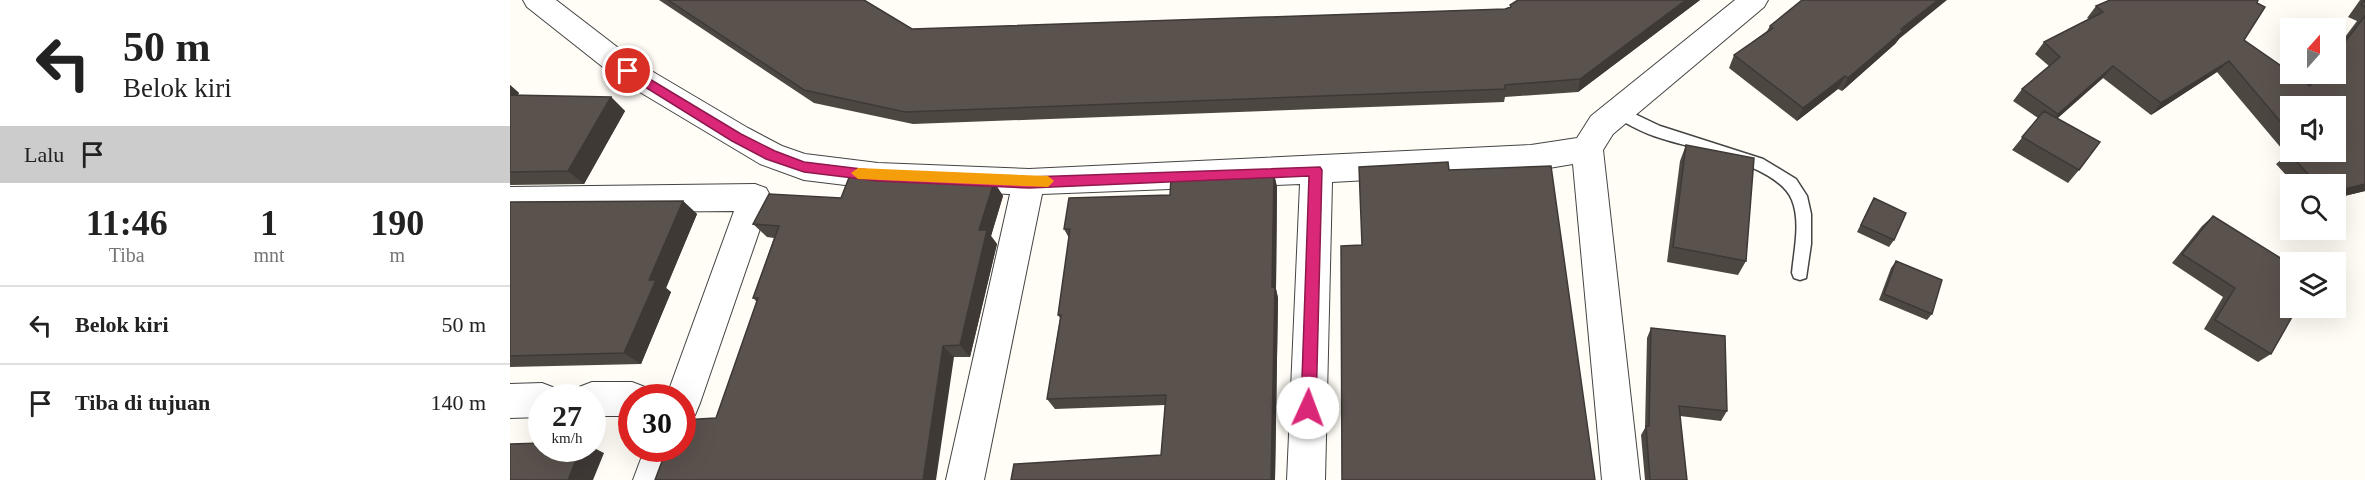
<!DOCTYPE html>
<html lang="id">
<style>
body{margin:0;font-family:Georgia,serif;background:#f2f2f2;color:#222;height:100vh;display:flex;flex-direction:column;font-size:22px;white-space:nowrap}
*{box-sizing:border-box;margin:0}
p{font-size:20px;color:#767676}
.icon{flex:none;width:33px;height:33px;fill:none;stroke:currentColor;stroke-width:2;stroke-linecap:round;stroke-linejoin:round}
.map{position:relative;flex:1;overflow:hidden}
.details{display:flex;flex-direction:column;background:#fff;width:510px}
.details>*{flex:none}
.guide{background:#fff;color:#222;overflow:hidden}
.needle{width:39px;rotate:21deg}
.controls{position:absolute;left:1770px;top:18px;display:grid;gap:12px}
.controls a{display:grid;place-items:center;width:66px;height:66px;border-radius:0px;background:#fff;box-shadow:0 6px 24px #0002;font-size:30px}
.speed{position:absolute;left:18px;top:384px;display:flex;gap:12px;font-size:30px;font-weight:700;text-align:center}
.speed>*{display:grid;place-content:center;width:78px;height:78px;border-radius:50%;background:#fff;box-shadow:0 6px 24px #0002;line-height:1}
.speed small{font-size:15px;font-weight:400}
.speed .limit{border:9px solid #d22;background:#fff;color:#111}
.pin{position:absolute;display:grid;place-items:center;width:51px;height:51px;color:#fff;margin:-26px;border:3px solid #fff;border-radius:50%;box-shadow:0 2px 6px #0007}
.me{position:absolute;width:66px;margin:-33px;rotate:2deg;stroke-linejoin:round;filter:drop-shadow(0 0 4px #0008)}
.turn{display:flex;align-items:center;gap:21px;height:126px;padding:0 24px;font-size:27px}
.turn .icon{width:78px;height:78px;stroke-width:2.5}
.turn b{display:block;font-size:42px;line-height:51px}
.then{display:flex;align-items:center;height:57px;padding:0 24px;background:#0003;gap:12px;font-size:22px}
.eta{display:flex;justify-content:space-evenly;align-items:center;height:102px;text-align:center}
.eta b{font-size:36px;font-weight:700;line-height:42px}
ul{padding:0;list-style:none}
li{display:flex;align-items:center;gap:18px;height:78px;padding:0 24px;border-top:2px solid #e0e0e0}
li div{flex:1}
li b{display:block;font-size:22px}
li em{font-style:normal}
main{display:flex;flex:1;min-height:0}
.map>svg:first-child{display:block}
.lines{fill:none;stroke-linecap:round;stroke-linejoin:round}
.service-casing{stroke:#444;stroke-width:3}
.minor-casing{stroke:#444;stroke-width:2}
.service{fill:#fff;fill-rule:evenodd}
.minor{fill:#fff;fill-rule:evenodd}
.wall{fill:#4d4742;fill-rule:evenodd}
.shaded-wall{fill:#3f3936}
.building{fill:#5a524d;stroke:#3f3936;stroke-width:1.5}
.route{fill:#db2777;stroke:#8e194d;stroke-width:1.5}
.slow{fill:#f59e0b}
</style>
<main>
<section class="details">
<div class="guide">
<div class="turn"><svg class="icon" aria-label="left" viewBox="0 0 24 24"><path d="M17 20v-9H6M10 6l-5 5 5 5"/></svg><div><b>50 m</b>Belok kiri</div></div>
<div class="then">Lalu<svg class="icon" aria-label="arrive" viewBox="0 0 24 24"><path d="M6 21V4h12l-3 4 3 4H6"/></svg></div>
</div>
<div class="eta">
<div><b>11:46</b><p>Tiba</p></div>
<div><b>1</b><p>mnt</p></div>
<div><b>190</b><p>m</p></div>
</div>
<ul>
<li><svg class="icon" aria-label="left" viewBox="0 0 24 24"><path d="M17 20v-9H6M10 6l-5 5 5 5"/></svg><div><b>Belok kiri</b></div><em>50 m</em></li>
<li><svg class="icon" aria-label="arrive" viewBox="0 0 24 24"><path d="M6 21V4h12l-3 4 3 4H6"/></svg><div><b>Tiba di tujuan</b></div><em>140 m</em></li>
</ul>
</section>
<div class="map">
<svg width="1855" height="480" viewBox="0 0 1855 480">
<rect width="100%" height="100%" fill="#fffdf5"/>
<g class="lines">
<defs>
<path id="service" d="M 1108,106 L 1150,126 L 1253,159 L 1286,179 L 1297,196 L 1301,214 L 1301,244 L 1296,278 L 1290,280 L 1284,278 L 1282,273 C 1284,250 1291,222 1282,200 C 1268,164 1178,148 1144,136 C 1129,131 1116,123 1103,116 L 1100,112 L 1103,108 Z"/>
<path id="minor" d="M 13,0 L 46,0 L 128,63 L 238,128 L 272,146 L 295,154 L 368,163 L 519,169 L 1021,145 L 1067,138 L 1081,116 L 1225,0 L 1258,0 L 1254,7 L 1103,134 L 1093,150 L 1130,480 L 1092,480 L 1063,164 L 1021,171 L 822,182 L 815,480 L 777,480 L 790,184 L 532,194 L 474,480 L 436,480 L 500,194 L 368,189 L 294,180 L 250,164 L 108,79 L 17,7 Z
M 245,184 L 256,188 L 261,197 L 190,403 L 185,415 L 172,420 L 172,398 L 156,398 L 224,211 L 0,213 L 0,187 Z
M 82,382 L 122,382 L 135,387 L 139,398 L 122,398 L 122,416 L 82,416 L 82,398 L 65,398 L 69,387 Z
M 32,383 L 45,388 L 49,398 L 32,398 L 32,417 L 0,418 L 0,384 Z
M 135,448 L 172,448 L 161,480 L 123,480 Z"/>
</defs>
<!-- service casing -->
<use href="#service" class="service-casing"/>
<!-- minor casing -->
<use href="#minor" class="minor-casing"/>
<!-- service -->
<use href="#service" class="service"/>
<!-- minor -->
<use href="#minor" class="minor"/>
</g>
<!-- wall -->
<path class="wall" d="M 149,0 L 354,0 L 402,29 L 995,9 L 1000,8 L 1000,5 L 1008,0 L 1190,0 L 1068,92 L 995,97 L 994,102 L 403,124 L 304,103 Z
M 1850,0 L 1855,0 L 1855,191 L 1826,198 L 1826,184 L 1784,184 L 1766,164 L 1777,155 L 1707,72 L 1641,115 L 1593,78 L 1547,118 L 1569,170 L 1558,183 L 1502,150 L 1528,118 L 1503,101 L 1512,89 L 1539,66 L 1525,54 L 1534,42 L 1579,19 L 1577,18 L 1586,6 L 1734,40 L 1797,84 L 1806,74 L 1826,74 L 1826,49 L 1847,21 L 1838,17 ZM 1780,106 L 1826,152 L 1780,152 Z
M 1260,26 L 1389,39 L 1385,44 L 1332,91 L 1328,89 L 1287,121 L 1219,68 L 1224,55 L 1257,31 Z
M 0,85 L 9,93 L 7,96 L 101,97 L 115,111 L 74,184 L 0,185 Z
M 1176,145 L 1236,261 L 1228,275 L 1157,262 L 1170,161 Z
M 764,174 L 767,187 L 766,289 L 768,298 L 765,480 L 501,480 L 651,455 L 655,405 L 545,409 L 537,399 L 550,318 L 548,315 L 559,238 L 554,229 L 660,195 Z
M 380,178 L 382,181 L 484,182 L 493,196 L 481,236 L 487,244 L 460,357 L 444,357 L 206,418 L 247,302 L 243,298 L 264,238 L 257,237 L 243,224 L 331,198 Z
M 1364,198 L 1384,240 L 1379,247 L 1347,232 L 1360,205 Z
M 173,201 L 187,214 L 156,288 L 161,292 L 131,364 L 0,367 L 0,202 Z
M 1703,216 L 1761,354 L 1748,362 L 1694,329 L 1713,297 L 1662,263 L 1692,226 Z
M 1386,261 L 1422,314 L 1417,320 L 1369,300 L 1381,268 Z
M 1141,328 L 1217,411 L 1211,421 L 1170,416 L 1177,480 L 1135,480 L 1131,435 L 1135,428 L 1137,338 Z"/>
<!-- shaded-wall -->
<path class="shaded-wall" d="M 1176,0 L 1190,0 L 1068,92 L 1070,79 Z
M 1428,0 L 1437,0 L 1389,39 L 1385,44 L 1332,91 L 1338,78 L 1391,29 Z
M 1719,61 L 1707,72 L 1641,115 L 1651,103 Z
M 1603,66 L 1593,78 L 1539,126 L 1548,114 Z
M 1335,76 L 1328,89 L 1287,121 L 1293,108 Z
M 0,85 L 9,93 L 0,107 Z
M 101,97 L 115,111 L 74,184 L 58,171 Z
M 764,174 L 767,187 L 766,289 L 768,298 L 765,480 L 761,480 L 762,287 Z
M 484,182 L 493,196 L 481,236 L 487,244 L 460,357 L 450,345 L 469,230 Z
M 1855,184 L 1855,191 L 1826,198 L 1826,193 L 1834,189 Z
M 173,201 L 187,214 L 156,288 L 161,292 L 131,364 L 114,353 L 139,280 Z
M 433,346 L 444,357 L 426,480 L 413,480 Z
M 82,447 L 94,453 L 83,480 L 58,480 L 71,448 L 82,448 Z"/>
<!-- building -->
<path class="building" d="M 158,0 L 354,0 L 402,29 L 995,9 L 1001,7 L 1000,5 L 1008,0 L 1176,0 L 1070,79 L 995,85 L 995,89 L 395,112 L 294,90 Z
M 1292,0 L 1428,0 L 1391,29 L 1393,31 L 1338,78 L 1335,76 L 1293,108 L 1224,55 L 1263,28 L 1260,26 Z
M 1600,0 L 1748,0 L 1747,3 L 1755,7 L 1734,40 L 1800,86 L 1810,74 L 1826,74 L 1826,53 L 1855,16 L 1855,184 L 1834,189 L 1826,193 L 1826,184 L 1807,184 L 1779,153 L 1787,152 L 1826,152 L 1826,106 L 1780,106 L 1780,133 L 1719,61 L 1651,103 L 1603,66 L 1548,114 L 1512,89 L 1550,57 L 1534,42 L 1593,12 L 1586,6 Z
M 1854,0 L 1855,0 L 1855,7 L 1851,5 Z
M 0,95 L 101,97 L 58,171 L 0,172 Z
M 1534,111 L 1590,142 L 1569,170 L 1512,137 Z
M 1176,145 L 1244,158 L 1236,261 L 1163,247 Z
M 938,162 L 939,170 L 1041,166 L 1085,480 L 832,480 L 831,246 L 852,245 L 849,167 Z
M 764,174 L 762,287 L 765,286 L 761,480 L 501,480 L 504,464 L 651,455 L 656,395 L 537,399 L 551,315 L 548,315 L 560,229 L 554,229 L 559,198 L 660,195 L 661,178 Z
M 340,175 L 380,178 L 379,180 L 484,182 L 469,230 L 477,230 L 450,345 L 433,346 L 413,480 L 145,480 L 157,448 L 172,448 L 172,420 L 206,418 L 248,298 L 243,298 L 269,226 L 243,224 L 259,194 L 331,198 Z
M 1364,198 L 1396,213 L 1384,240 L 1351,225 Z
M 173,201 L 139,280 L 146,280 L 114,353 L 0,356 L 0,202 Z
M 1703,216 L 1780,264 L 1780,308 L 1787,308 L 1761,354 L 1705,320 L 1725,288 L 1672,254 Z
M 1386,261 L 1432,280 L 1422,314 L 1374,294 Z
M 1141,328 L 1215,336 L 1217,411 L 1169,406 L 1177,480 L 1140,480 L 1136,426 L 1139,426 Z
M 32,443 L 32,448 L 71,448 L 58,480 L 0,480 L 0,444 Z"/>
<!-- route -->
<path class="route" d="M 118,66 L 231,134 L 265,151 L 294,162 L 368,171 L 519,177 L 810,167 L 812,170 L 806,408 L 804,413 L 798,415 L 793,413 L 791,408 L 799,176 L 519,188 L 368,181 L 294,172 L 256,159 L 222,141 L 114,74 L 112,71 Z"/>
<!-- slow -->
<path class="slow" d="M 348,168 L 538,176 L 544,181 L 538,187 L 348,179 L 341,173 Z"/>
</svg>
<div class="controls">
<a><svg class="needle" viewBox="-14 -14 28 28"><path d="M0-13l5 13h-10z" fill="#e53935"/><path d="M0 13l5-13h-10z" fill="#767676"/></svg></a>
<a><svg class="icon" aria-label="sound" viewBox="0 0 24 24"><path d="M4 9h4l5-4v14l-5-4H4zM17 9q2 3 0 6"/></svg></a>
<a><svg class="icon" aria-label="search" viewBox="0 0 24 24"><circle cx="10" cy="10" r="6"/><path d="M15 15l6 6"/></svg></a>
<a><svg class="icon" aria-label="layers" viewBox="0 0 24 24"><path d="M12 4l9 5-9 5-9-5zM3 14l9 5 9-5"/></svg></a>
</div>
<div class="speed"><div>27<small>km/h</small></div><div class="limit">30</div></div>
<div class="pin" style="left:118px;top:71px;background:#d93025"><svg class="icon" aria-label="arrive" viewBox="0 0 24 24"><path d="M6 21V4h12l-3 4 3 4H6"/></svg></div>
<svg class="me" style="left:798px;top:408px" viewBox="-20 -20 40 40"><circle r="19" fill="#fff"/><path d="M0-13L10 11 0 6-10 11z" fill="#db2777"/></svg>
</div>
</main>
